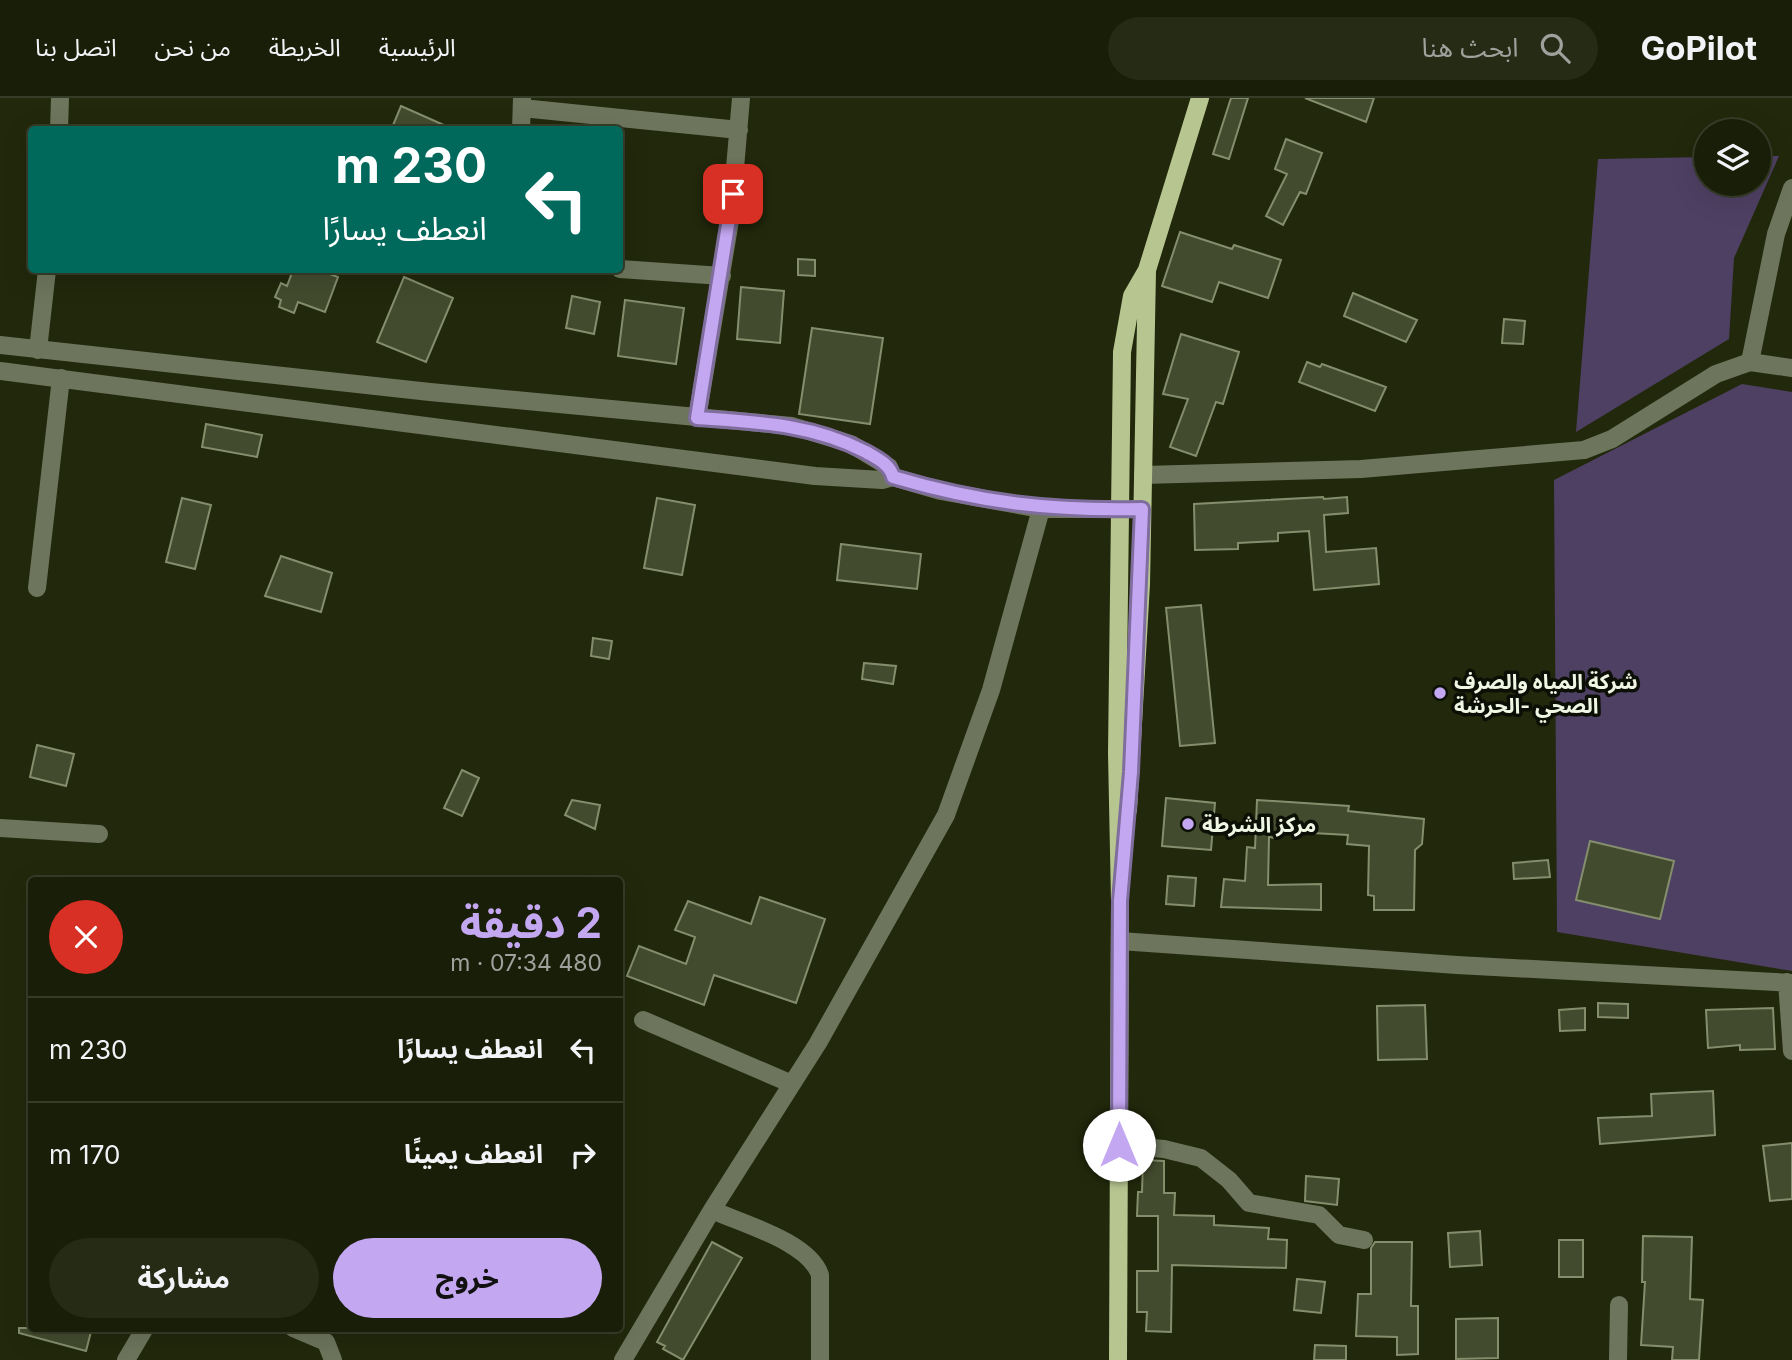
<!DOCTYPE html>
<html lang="ar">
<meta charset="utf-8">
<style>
body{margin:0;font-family:Inter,"Noto Sans Arabic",sans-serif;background:#262b16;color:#f1f3f6;direction:rtl;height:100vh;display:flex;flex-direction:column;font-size:26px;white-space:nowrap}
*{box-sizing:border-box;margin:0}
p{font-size:23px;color:#9fa29c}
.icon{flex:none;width:38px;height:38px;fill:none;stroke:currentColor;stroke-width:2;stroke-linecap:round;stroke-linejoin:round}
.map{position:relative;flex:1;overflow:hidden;direction:ltr}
.details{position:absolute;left:28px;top:779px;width:595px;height:455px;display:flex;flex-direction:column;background:#191e08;border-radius:7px;box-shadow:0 7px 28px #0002,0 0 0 2px #373c29;direction:rtl}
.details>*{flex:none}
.guide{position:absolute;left:28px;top:28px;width:595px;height:147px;border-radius:7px;box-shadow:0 7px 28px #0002,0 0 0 2px #373c29;direction:rtl;background:#00695c;color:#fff;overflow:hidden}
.buttons{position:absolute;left:1694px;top:21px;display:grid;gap:14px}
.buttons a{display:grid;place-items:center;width:77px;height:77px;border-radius:50%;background:#191e08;box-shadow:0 7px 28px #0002,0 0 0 2px #373c29;font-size:35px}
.pin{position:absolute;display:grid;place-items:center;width:60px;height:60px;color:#fff;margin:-30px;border-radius:14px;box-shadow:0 4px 10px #0006}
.me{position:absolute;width:77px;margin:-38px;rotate:0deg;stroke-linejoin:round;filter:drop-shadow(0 0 5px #0008)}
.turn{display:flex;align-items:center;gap:24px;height:147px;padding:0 21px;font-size:32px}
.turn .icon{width:91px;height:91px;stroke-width:2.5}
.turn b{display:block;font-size:49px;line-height:60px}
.round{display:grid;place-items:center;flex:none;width:74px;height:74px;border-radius:37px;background:#262b16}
.summary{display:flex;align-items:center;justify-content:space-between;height:119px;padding:0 21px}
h1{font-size:42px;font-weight:700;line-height:52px;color:#c4a7f1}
.cta{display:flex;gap:14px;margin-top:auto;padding:14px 21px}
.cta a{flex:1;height:80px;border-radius:42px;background:#c4a7f1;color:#111;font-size:28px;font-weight:700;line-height:80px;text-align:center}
.cta a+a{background:#262b16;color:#f1f3f6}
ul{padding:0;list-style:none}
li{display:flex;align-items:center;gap:21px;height:105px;padding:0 21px;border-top:2px solid #373c29}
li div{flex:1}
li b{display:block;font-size:26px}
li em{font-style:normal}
header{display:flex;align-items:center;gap:42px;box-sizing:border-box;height:98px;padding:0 35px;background:#191e08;border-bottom:2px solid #373c29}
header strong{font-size:33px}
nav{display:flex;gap:38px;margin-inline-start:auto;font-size:24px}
.search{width:490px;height:63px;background:#262b16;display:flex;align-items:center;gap:18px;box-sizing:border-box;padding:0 24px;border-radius:38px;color:#9fa29c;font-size:26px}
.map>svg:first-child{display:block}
.green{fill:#4e4063}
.building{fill:#434b2e;stroke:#848e6d;stroke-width:2}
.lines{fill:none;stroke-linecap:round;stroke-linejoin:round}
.minor{stroke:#6d755c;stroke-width:18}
.major{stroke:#b7c691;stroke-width:18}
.route-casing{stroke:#7f6d9d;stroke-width:18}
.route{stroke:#c4a7f1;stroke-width:12}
.poi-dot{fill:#c4a7f1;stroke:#0c0f05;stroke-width:2.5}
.labels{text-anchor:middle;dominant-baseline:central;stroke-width:7;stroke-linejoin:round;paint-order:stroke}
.poi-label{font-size:21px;font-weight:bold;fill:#f0f6e4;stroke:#0c0f05;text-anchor:start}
</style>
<header>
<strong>GoPilot</strong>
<div class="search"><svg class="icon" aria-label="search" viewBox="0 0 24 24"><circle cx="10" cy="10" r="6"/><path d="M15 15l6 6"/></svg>ابحث هنا</div>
<nav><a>الرئيسية</a><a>الخريطة</a><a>من نحن</a><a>اتصل بنا</a></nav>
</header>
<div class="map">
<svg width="1792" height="1262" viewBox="0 0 1792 1262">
<rect width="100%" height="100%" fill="#21280b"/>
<!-- green -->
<path class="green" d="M 1759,58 L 1779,58 L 1734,160 L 1729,241 L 1576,334 L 1598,61 L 1706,59 L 1706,86 L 1759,86 Z
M 1742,286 L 1792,294 L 1792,873 L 1557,834 L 1554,382 Z"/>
<!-- building -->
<path class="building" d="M 1231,0 L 1248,0 L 1229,61 L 1213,56 Z
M 1305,0 L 1374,0 L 1366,24 Z
M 401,8 L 455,32 L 391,32 Z
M 1286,41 L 1322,55 L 1306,96 L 1300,94 L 1283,127 L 1266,118 L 1287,76 L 1275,71 Z
M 1180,134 L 1232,151 L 1234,147 L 1281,162 L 1268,200 L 1219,184 L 1212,204 L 1162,188 Z
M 798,161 L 815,162 L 815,178 L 798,177 Z
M 293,172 L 319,172 L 338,179 L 325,214 L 298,204 L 294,215 L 279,209 L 281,202 L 275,199 L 281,185 L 287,188 Z
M 404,179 L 453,200 L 426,264 L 377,244 Z
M 741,189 L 784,193 L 780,245 L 737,241 Z
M 1353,195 L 1417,222 L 1406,244 L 1344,218 Z
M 572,198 L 600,204 L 594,236 L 566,230 Z
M 625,202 L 684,210 L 676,266 L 618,258 Z
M 1504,221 L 1525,223 L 1523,246 L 1502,245 Z
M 812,230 L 883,240 L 870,326 L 799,316 Z
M 1181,236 L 1239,254 L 1223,306 L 1216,304 L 1196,358 L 1170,349 L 1188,301 L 1163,296 Z
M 1307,264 L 1320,269 L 1322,266 L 1386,289 L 1375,313 L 1299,284 Z
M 206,326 L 262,337 L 257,359 L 202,349 Z
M 1323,399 L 1324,401 L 1347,399 L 1348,415 L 1324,417 L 1326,454 L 1376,450 L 1379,486 L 1314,492 L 1309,433 L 1278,435 L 1278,443 L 1238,445 L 1238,451 L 1195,452 L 1194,406 Z
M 182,400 L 211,407 L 195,471 L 166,464 Z
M 657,400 L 695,407 L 682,477 L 644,470 Z
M 841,446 L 921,456 L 917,491 L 837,482 Z
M 281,458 L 332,475 L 321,514 L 265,498 Z
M 1201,507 L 1215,645 L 1180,648 L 1166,510 Z
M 593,540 L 612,543 L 609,561 L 591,558 Z
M 864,565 L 896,568 L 893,586 L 862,581 Z
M 37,647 L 74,656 L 66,688 L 30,679 Z
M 462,672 L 479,680 L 462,718 L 444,710 Z
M 1166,700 L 1215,705 L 1211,752 L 1162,748 Z
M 572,702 L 600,707 L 595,731 L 565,717 Z
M 1257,702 L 1349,708 L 1348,713 L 1424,721 L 1422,746 L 1415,752 L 1414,812 L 1374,812 L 1374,798 L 1368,797 L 1369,748 L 1347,746 L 1348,737 L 1276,733 L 1276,740 L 1269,739 L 1268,787 L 1321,786 L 1321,812 L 1221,809 L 1224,781 L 1245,783 L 1247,749 L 1255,750 Z
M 1590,743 L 1674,763 L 1660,821 L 1576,802 Z
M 1548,762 L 1550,779 L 1514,781 L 1513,765 Z
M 1168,778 L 1196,780 L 1194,808 L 1166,806 Z
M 760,799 L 825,821 L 796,905 L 714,877 L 704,907 L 627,878 L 639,848 L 686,866 L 695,839 L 675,832 L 688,803 L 751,826 Z
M 1598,905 L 1628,906 L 1628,920 L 1598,919 Z
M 1425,907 L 1427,961 L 1378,962 L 1377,908 Z
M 1585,910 L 1585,932 L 1560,933 L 1559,912 Z
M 1773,910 L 1775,951 L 1740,952 L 1740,947 L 1708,950 L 1706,912 Z
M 1713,993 L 1715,1037 L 1600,1046 L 1598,1020 L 1652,1018 L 1651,996 Z
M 1792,1045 L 1792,1101 L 1770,1103 L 1763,1048 Z
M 1143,1062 L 1164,1063 L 1164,1095 L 1175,1095 L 1174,1117 L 1214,1118 L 1214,1127 L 1269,1130 L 1268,1141 L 1287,1142 L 1286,1170 L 1172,1167 L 1171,1234 L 1146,1233 L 1147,1214 L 1137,1214 L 1137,1173 L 1158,1173 L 1158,1118 L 1137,1118 L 1138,1094 L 1142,1094 Z
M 1306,1078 L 1339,1081 L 1337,1107 L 1305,1103 Z
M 1480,1133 L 1482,1167 L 1450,1169 L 1448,1135 Z
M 1643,1138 L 1692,1139 L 1690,1201 L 1703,1202 L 1699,1262 L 1672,1262 L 1673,1249 L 1641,1247 L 1645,1184 L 1642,1184 Z
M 1559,1142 L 1583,1142 L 1583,1179 L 1559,1179 Z
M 712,1144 L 742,1160 L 683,1262 L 663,1251 L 665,1248 L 657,1244 Z
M 1375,1144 L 1412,1144 L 1411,1208 L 1418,1208 L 1418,1256 L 1397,1257 L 1397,1239 L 1356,1238 L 1358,1196 L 1371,1196 L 1371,1150 Z
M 1297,1181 L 1325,1184 L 1321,1215 L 1294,1212 Z
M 1498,1220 L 1498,1260 L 1456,1261 L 1456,1221 Z
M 19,1230 L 92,1230 L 86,1253 L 19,1235 Z
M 1315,1247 L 1346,1248 L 1346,1262 L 1314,1262 Z"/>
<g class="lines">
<!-- minor -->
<path class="minor" d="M 522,10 L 739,32
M 59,32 L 60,0
M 521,32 L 522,0
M 620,171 L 722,178
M 0,247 L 430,294 L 792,328 L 851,346 L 889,369 L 893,379
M 38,252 L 47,172
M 1750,264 L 1776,136 L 1792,90
M 0,273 L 815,378 L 882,382 L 893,379 L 941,393 L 1041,411 L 1142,411
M 697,320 L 731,117 L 741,0
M 1143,377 L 1361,371 L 1584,352 L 1612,341 L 1716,276 L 1750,264 L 1792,270
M 37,490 L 61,280
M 0,730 L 99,736
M 1120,843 L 1457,867 L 1792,885
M 1787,884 L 1792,953
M 643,922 L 792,986
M 1119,1047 L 1164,1051 L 1201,1060 L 1229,1082 L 1249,1105 L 1319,1117 L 1339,1137 L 1364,1142
M 712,1112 C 743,1126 809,1144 820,1177 L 820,1262
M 293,1230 L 326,1244 L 333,1262
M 126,1262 L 145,1230
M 623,1262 L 712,1112 L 818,945 L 946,717 L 991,592 L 1041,411
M 1618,1262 L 1619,1207"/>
<!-- major -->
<path class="major" d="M 1128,712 L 1141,486 L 1147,173
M 1118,1262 L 1120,803 L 1117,655 L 1122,254 L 1132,198 L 1147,172 L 1200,0"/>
</g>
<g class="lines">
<defs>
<path id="route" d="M 733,96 L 697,320 C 756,324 812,326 866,354 C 876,360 890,366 893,379 C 981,405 1051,413 1142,411 L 1131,674 L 1120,803 L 1119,1047"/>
</defs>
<!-- route casing -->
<use href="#route" class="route-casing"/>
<!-- route -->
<use href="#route" class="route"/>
</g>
<!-- markers -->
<g class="poi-dot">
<circle cx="1440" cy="595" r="7"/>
<circle cx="1188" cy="726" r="7"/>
</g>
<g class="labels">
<!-- poi labels -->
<g class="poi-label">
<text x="1454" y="583">شركة المياه والصرف<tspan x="1454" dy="24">الصحي -الحرشة</tspan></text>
<text x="1202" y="726">مركز الشرطة</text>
</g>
</g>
</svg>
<div class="buttons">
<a><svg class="icon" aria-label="layers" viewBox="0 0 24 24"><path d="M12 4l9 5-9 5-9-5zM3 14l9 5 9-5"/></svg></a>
</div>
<div class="pin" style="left:733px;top:96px;background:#d93025"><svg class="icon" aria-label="arrive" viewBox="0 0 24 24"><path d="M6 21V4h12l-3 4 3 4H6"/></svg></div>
<svg class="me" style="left:1119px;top:1047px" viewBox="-20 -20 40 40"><circle r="19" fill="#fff"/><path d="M0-13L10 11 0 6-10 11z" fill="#c4a7f1"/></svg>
<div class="guide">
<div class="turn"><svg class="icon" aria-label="left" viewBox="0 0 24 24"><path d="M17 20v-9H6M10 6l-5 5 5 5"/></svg><div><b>230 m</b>انعطف يسارًا</div></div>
</div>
<section class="details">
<div class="summary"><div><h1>2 دقيقة</h1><p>480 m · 07:34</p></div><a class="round" style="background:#d93025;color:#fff"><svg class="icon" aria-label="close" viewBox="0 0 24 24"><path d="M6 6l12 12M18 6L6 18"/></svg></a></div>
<ul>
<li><svg class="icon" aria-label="left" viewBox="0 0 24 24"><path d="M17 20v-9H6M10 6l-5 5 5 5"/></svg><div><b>انعطف يسارًا</b></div><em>230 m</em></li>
<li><svg class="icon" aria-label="right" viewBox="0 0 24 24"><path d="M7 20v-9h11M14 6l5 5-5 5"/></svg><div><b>انعطف يمينًا</b></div><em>170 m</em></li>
</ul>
<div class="cta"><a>خروج</a><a>مشاركة</a></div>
</section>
</div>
